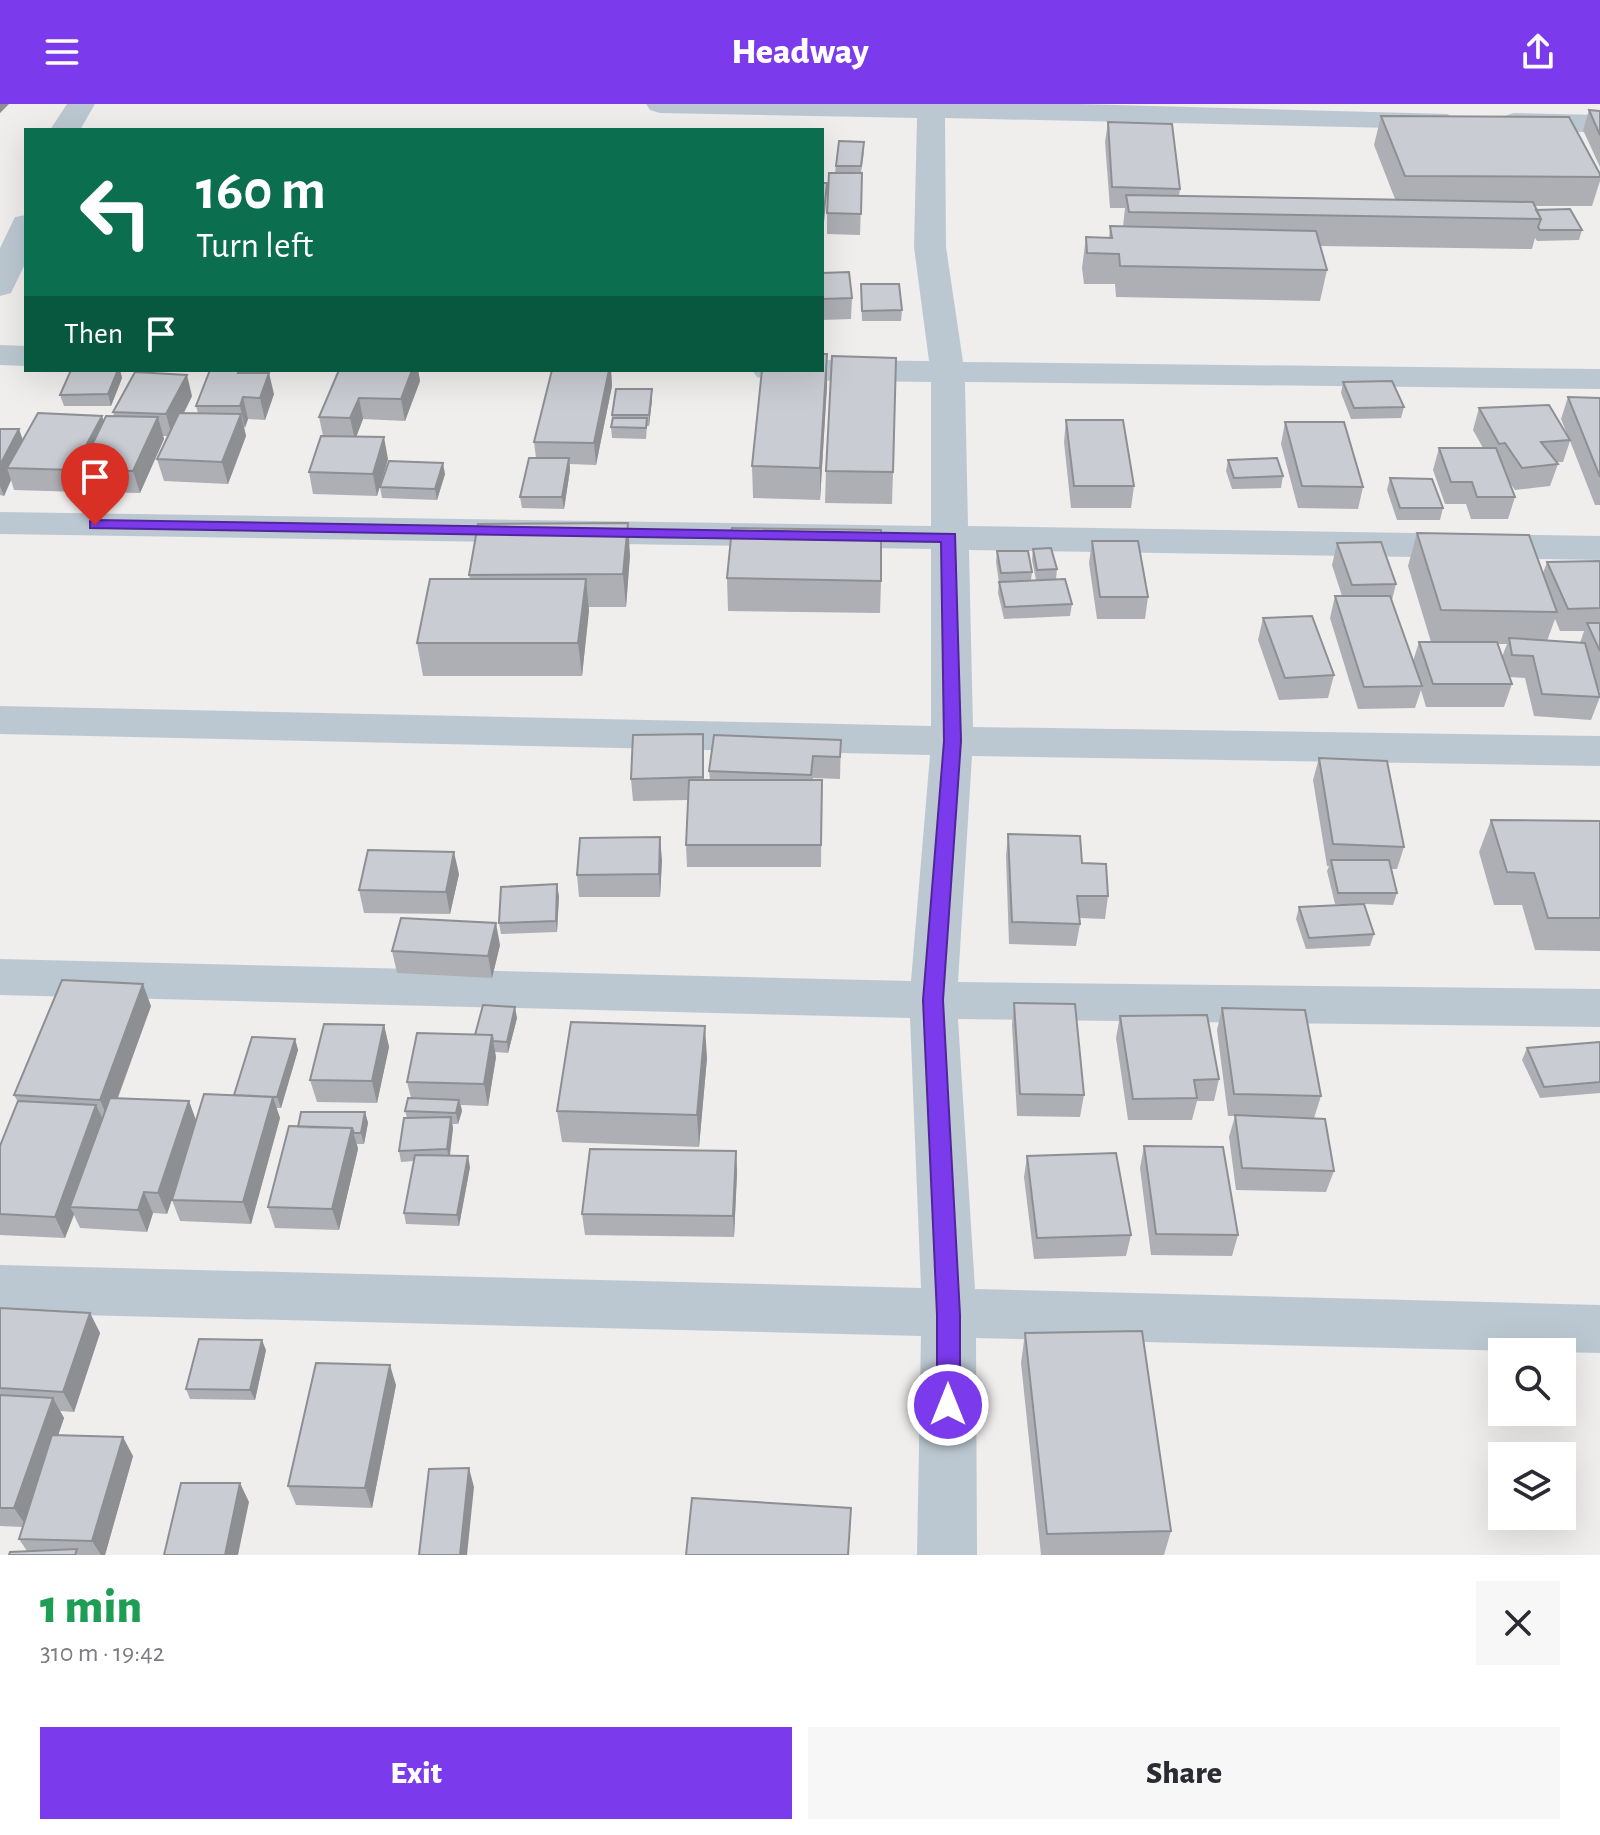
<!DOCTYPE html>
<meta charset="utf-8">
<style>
body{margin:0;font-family:"Alegreya Sans",sans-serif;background:#f7f7f7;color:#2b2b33;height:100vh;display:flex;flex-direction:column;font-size:30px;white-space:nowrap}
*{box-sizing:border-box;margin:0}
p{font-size:26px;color:#7c7c81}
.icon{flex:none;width:44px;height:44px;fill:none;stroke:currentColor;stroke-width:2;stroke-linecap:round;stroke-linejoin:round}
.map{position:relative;height:1451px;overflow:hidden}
.drawer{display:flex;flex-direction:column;background:#fff;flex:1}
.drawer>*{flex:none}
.top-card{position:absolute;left:24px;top:24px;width:800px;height:244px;border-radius:0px;box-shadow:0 8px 32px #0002;background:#0b6e4f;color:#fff;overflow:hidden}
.controls{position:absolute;left:1488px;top:1234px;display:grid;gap:16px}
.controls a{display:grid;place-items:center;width:88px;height:88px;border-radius:0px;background:#fff;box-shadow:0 8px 32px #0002;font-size:40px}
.pin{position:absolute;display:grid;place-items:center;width:68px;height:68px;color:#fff;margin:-82px -34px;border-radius:50% 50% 50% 0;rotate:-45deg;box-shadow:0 0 8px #0007}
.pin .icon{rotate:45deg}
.me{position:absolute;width:88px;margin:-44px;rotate:0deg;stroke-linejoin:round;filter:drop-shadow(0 0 6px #0008)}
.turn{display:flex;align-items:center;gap:28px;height:168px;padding:0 40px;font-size:36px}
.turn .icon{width:104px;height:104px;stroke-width:2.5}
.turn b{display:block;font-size:56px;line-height:68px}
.then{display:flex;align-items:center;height:76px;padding:0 40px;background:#0003;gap:16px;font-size:30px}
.round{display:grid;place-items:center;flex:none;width:84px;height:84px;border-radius:0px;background:#f7f7f7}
.overview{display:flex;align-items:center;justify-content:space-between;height:136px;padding:0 40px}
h1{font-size:48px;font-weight:800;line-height:60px;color:#1e9e55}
.action{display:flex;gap:16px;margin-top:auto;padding:16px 40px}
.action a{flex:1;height:92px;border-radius:0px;background:#7c3aed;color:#fff;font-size:32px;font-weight:800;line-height:92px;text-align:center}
.action a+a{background:#f7f7f7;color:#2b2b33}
header{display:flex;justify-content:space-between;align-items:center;height:104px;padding:0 40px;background:#7c3aed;color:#fff;font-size:36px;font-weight:800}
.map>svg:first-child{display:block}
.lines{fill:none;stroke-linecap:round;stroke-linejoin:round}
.minor{fill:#bcc8d1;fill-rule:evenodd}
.wall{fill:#adafb5;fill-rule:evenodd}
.shaded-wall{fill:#8d8f93}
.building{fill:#c9ccd2;stroke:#8d8f93;stroke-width:2}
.route{fill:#7c3aed;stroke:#51269a;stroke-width:2}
</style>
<header><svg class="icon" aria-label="menu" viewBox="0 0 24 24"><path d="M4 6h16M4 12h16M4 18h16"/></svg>Headway<svg class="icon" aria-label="share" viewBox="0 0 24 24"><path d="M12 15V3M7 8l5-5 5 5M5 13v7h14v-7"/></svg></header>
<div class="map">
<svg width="1600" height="1451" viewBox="0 0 1600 1451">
<rect width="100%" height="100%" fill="#f0eded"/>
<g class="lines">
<!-- minor -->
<path class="minor" d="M 67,0 L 95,0 L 80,26 L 50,26 Z
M 646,0 L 1079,0 L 1448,10 L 1452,16 L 1448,22 L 1438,25 L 945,14 L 946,143 L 963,258 L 1600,265 L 1600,285 L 965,278 L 968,422 L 1600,432 L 1600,456 L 969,446 L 973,623 L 1600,632 L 1600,662 L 972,652 L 958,878 L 1600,885 L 1600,923 L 958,915 L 975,1185 L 1600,1201 L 1600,1249 L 976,1234 L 977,1451 L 917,1451 L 921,1232 L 0,1209 L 0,1161 L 921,1184 L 910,914 L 0,891 L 0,855 L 911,877 L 930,651 L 0,630 L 0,602 L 931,622 L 931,445 L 0,430 L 0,408 L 931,422 L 931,278 L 769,276 L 757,273 L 752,266 L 822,266 L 822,256 L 929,257 L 914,143 L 917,14 L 660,9 L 650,6 Z
M 1514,9 L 1600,11 L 1600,29 L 1504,24 L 1500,18 L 1504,12 Z
M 26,111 L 26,158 L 11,189 L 0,192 L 0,144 L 15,113 Z
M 0,241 L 26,242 L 26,262 L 0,261 Z"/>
</g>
<!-- wall -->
<path class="wall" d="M 1589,6 L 1600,7 L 1600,63 L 1583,26 Z
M 1381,12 L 1600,70 L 1600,77 L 1592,102 L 1535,102 L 1536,106 L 1582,126 L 1579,136 L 1537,137 L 1535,134 L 1532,145 L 1320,142 L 1327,166 L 1320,197 L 1116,193 L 1115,180 L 1084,180 L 1082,164 L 1086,133 L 1109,134 L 1110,122 L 1123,123 L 1125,104 L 1110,104 L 1105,38 L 1108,18 L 1180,85 L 1179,92 L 1395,95 L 1374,41 Z
M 864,48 L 861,69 L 862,69 L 860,131 L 827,130 L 827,109 L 835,69 L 836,62 Z
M 822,169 L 852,194 L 851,215 L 822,216 Z
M 861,180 L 902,206 L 901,217 L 862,217 Z
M 827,250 L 827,282 L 820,396 L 753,394 L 752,362 Z
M 71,266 L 120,266 L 122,274 L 111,302 L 64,302 L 60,291 Z
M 210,266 L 245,266 L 245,269 L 274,290 L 265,316 L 248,315 L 244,324 L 246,332 L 228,380 L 164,377 L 157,355 L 168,332 L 163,332 L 164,335 L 140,389 L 86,388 L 84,380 L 80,388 L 14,386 L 11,376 L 4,392 L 0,391 L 0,325 L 19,325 L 23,336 L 104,317 L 114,312 L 113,308 L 192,292 L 184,309 L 198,309 L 196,302 Z
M 339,266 L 418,266 L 420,277 L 405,317 L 363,315 L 356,333 L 388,355 L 377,392 L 313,390 L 309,368 L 323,332 L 319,313 Z
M 552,266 L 611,266 L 612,282 L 596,361 L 570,360 L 570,366 L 564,405 L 522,404 L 520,393 L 536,354 L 534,338 Z
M 1343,278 L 1404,303 L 1401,314 L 1351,315 L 1341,289 Z
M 1568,293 L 1600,294 L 1600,401 L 1595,401 L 1570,337 L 1563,358 L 1556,358 L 1558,360 L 1550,382 L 1515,386 L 1508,376 L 1515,393 L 1508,415 L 1471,415 L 1466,400 L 1445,400 L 1433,366 L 1439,344 L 1483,344 L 1473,326 L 1479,304 L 1569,335 L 1561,315 Z
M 652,296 L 649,322 L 647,322 L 646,335 L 612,334 L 611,323 L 612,311 Z
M 1066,316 L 1134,382 L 1131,404 L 1071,404 L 1064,338 Z
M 1285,318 L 1363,383 L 1358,405 L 1298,404 L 1281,340 Z
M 1228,356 L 1283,372 L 1281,384 L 1232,385 L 1226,367 Z
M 826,367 L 893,368 L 892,400 L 825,399 Z
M 445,370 L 437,396 L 382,394 L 380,383 Z
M 1390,374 L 1443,404 L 1440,416 L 1397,416 L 1387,386 Z
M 1417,429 L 1543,469 L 1547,458 L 1600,457 L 1600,588 L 1596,579 L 1600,593 L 1591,616 L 1534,612 L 1525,574 L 1509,573 L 1512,580 L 1504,603 L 1426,603 L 1421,586 L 1415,604 L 1358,605 L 1330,514 L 1335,492 L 1342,492 L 1332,461 L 1337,439 L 1396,480 L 1392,496 L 1413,557 L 1419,538 L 1431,538 L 1408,462 ZM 1555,515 L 1560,527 L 1584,527 L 1580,539 L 1547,537 ZM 1498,540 L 1507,540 L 1502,553 Z
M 1092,437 L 1148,493 L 1145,515 L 1097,515 L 1089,459 Z
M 1033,445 L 1057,465 L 1056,475 L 1072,500 L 1070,512 L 1004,515 L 998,489 L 999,478 L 996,458 L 997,447 L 1032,468 L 1031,476 L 1036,476 L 1032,456 Z
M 630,451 L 626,503 L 589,503 L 582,572 L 423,572 L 417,539 L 470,475 L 469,471 Z
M 727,474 L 881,477 L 880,509 L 728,507 Z
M 1263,514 L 1334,571 L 1328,594 L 1279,596 L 1258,536 Z
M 703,630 L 704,676 L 710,676 L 709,667 L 841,636 L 840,675 L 813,674 L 813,676 L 822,676 L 821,763 L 687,763 L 686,741 L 688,696 L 633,697 L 631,675 Z
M 1319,654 L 1404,743 L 1397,765 L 1391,765 L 1397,789 L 1393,801 L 1364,800 L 1374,830 L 1370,842 L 1306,845 L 1296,815 L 1299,803 L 1357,800 L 1335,800 L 1327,767 L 1329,762 L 1327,762 L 1313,676 Z
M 1491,716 L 1600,717 L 1600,847 L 1535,846 L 1522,801 L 1494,801 L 1479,748 Z
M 1008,730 L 1082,759 L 1108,792 L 1105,815 L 1079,814 L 1080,820 L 1076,842 L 1009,840 L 1006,752 Z
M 662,756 L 660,793 L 579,793 L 577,771 Z
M 459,770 L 450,810 L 364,809 L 359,786 Z
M 559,792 L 557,828 L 501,830 L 499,819 Z
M 500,841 L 492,874 L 397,869 L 392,847 Z
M 1014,899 L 1084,991 L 1080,1013 L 1017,1012 L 1012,921 Z
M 151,902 L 118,994 L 189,997 L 196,1017 L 234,991 L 295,935 L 298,946 L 281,1004 L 276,1004 L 280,1014 L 251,1120 L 180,1117 L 172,1096 L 173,1093 L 167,1110 L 153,1109 L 147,1128 L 80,1124 L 74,1111 L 65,1134 L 0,1131 L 0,1042 L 18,998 L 14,991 Z
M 1222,904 L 1321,992 L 1314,1014 L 1334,1067 L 1326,1088 L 1236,1086 L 1229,1033 L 1235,1012 L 1228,1012 L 1217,926 Z
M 1120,912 L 1219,975 L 1214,997 L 1197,997 L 1192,1016 L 1128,1016 L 1116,934 Z
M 517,914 L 508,949 L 495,948 L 496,953 L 488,1002 L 461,1001 L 462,1007 L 458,1020 L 452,1020 L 453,1024 L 450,1052 L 470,1063 L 459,1122 L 406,1120 L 404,1109 L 414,1057 L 401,1058 L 399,1047 L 407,1014 L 405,1007 L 411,994 L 407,978 L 475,931 Z
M 384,921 L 389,943 L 377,999 L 317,998 L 310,976 Z
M 1600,938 L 1600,989 L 1540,994 L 1522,956 L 1527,944 Z
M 707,954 L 699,1043 L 562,1038 L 557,1007 Z
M 365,1008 L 368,1019 L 364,1040 L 357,1040 L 358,1045 L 339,1126 L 275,1124 L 268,1103 L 298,1023 Z
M 1144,1042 L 1238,1131 L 1232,1152 L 1151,1151 L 1140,1064 Z
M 736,1047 L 737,1069 L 734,1133 L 585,1131 L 582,1110 Z
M 1027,1052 L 1131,1131 L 1126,1152 L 1034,1155 L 1024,1073 Z
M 0,1204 L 90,1209 L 100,1229 L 74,1308 L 60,1307 L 64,1314 L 58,1331 L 133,1352 L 105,1451 L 9,1451 L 27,1447 L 19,1435 L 23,1423 L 0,1422 Z
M 1025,1229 L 1171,1427 L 1164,1451 L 1041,1451 L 1021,1259 Z
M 266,1246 L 255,1296 L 190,1295 L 186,1285 Z
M 396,1281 L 372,1404 L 296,1401 L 288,1382 Z"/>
<!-- shaded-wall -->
<path class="shaded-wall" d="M 0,0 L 9,0 L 0,9 Z
M 827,250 L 827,282 L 820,396 L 820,364 Z
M 118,266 L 120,266 L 122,274 L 111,302 L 108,290 Z
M 412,266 L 418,266 L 420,277 L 405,317 L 401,295 Z
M 609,266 L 611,266 L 612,282 L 596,361 L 594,339 Z
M 269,269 L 274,290 L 265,316 L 260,294 Z
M 187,271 L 192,292 L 172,332 L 166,310 Z
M 652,285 L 652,296 L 649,322 L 649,311 Z
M 243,293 L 248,315 L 245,324 L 240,302 Z
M 359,294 L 363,315 L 355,336 L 350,314 Z
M 241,310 L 246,332 L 228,380 L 222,358 Z
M 102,312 L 109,333 L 80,366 L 84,380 L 80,388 L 73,366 Z
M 158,313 L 164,335 L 140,389 L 133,367 Z
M 19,325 L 26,347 L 7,364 L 11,376 L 4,392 L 0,382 L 0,361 Z
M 384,333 L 388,355 L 377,392 L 373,370 Z
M 569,354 L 570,366 L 564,405 L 562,393 Z
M 443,359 L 445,370 L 437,396 L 435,385 Z
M 628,419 L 630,451 L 626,503 L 623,470 Z
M 586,475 L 589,507 L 582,572 L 578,539 Z
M 703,630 L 704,652 L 704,695 L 703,673 Z
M 660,733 L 662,756 L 660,793 L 659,770 Z
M 454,748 L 459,770 L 450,810 L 446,788 Z
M 557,780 L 559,792 L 557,828 L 556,817 Z
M 496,819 L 500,841 L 492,874 L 488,852 Z
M 143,880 L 151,902 L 109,1017 L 100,996 Z
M 515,903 L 517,914 L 508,949 L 507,938 Z
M 384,921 L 389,943 L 377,999 L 372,977 Z
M 705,922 L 707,954 L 699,1043 L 697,1011 Z
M 492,931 L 496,953 L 488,1002 L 484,980 Z
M 295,935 L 298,946 L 281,1004 L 277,993 Z
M 273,993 L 280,1014 L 251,1120 L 243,1098 Z
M 459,996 L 462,1007 L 458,1020 L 456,1009 Z
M 189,997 L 197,1019 L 167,1110 L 158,1089 Z
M 96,1001 L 106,1022 L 70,1103 L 74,1110 L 65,1134 L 55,1113 Z
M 365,1008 L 368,1019 L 364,1040 L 361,1029 Z
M 451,1013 L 453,1024 L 449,1056 L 447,1045 Z
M 352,1024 L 358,1045 L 339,1126 L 332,1105 Z
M 736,1047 L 737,1069 L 734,1133 L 733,1112 Z
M 468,1052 L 470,1063 L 459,1122 L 457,1111 Z
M 144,1088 L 153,1109 L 147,1128 L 138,1106 Z
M 90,1209 L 100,1229 L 74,1308 L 63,1288 Z
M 262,1236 L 266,1246 L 255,1296 L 250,1286 Z
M 390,1261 L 396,1281 L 372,1404 L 365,1384 Z
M 53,1294 L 64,1314 L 27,1423 L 14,1404 Z
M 123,1333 L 133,1352 L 105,1451 L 101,1451 L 92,1437 Z
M 469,1364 L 474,1383 L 467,1451 L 460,1451 Z
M 240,1379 L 249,1398 L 238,1451 L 225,1451 Z"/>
<!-- building -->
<path class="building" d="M 1589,6 L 1600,7 L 1600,31 Z
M 1381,12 L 1569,13 L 1600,70 L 1600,73 L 1405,72 Z
M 1108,18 L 1172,20 L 1180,85 L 1112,83 Z
M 839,37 L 864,38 L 861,62 L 836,62 Z
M 829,69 L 862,69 L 861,110 L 827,109 Z
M 822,79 L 827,79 L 823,118 L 822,118 Z
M 1126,91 L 1533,98 L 1541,115 L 1129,108 Z
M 1570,105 L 1582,126 L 1540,126 L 1538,123 L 1541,115 L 1536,106 Z
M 1110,122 L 1316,127 L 1327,166 L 1120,162 L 1119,150 L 1087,149 L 1086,133 L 1112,134 Z
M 849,168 L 852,194 L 822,195 L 822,169 Z
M 861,180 L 899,180 L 902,206 L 862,207 Z
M 822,250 L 827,250 L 820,364 L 752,362 L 762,266 L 822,266 Z
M 832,252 L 896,254 L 893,368 L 826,367 Z
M 71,266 L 118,266 L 108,290 L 60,291 Z
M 210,266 L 239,266 L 238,269 L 269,269 L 260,294 L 243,293 L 240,302 L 196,302 Z
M 339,266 L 412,266 L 401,295 L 359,294 L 350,314 L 319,313 Z
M 552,266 L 609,266 L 594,339 L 534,338 Z
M 135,268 L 187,271 L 166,310 L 113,308 Z
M 1392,277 L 1404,303 L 1354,304 L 1343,278 Z
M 616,285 L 652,285 L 649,311 L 612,311 Z
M 1568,293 L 1600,294 L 1600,373 Z
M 1549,301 L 1570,336 L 1541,338 L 1558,360 L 1522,364 L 1505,339 L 1499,340 L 1479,304 Z
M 38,309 L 102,312 L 73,366 L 7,364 Z
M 179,309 L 241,310 L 222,358 L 157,355 Z
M 106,312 L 158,313 L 133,367 L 80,366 Z
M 613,314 L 647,314 L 646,324 L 611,323 Z
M 1066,316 L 1123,316 L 1134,382 L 1074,382 Z
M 1285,318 L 1344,318 L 1363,383 L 1302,382 Z
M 0,325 L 19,325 L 0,361 Z
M 321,332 L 384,333 L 373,370 L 309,368 Z
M 1439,344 L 1496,344 L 1515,393 L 1477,393 L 1472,378 L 1451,378 Z
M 529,354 L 569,354 L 562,393 L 520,393 Z
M 1277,354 L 1283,372 L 1234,374 L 1228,356 Z
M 389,357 L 443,359 L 435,385 L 380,383 Z
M 1390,374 L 1432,375 L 1443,404 L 1400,404 Z
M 628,419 L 623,470 L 469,471 L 478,420 Z
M 732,424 L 881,426 L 881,477 L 727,474 Z
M 1417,429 L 1529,431 L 1557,508 L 1441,506 Z
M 1092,437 L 1138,437 L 1148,493 L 1100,493 Z
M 1381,438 L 1396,480 L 1352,481 L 1337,439 Z
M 1051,444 L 1057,465 L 1037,466 L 1033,445 Z
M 997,447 L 1028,447 L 1032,468 L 1001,469 Z
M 1600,457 L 1600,504 L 1568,505 L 1547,458 Z
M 430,475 L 586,475 L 578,539 L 417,539 Z
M 1065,475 L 1072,500 L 1005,503 L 999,478 Z
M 1335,492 L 1390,492 L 1422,582 L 1364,583 Z
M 1312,512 L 1334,571 L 1285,574 L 1263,514 Z
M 1587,519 L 1600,519 L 1600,547 Z
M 1509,534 L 1585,539 L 1600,593 L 1542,590 L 1533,552 L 1512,551 Z
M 1419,538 L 1497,538 L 1512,580 L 1433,580 Z
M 703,630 L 703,673 L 631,675 L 633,631 Z
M 714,631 L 841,636 L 840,653 L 813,652 L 811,671 L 709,667 Z
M 1319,654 L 1387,657 L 1404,743 L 1333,740 Z
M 689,676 L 822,676 L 821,741 L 686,741 Z
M 1491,716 L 1600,717 L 1600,814 L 1548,814 L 1534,769 L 1507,768 Z
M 1008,730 L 1080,732 L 1082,759 L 1106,760 L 1108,792 L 1077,792 L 1080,820 L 1012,818 Z
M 660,733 L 659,770 L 577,771 L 580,734 Z
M 368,746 L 454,748 L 446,788 L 359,786 Z
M 1331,756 L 1389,756 L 1397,789 L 1338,789 Z
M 557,780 L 556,817 L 499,819 L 501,783 Z
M 1364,800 L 1374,830 L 1309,834 L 1299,803 Z
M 401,814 L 496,819 L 488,852 L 392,847 Z
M 62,876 L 143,880 L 100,996 L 14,991 Z
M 1014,899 L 1075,900 L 1084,991 L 1020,990 Z
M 483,901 L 515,903 L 507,938 L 493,937 L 492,931 L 475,931 Z
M 1222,904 L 1305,906 L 1321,992 L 1234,990 Z
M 1207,911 L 1219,975 L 1194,976 L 1197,994 L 1133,995 L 1120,912 Z
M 571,918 L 705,922 L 697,1011 L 557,1007 Z
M 324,920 L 384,921 L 372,977 L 310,976 Z
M 417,929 L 492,931 L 484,980 L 407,978 Z
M 252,933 L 295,935 L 277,993 L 234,991 Z
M 1600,938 L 1600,978 L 1544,983 L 1527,944 Z
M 204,990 L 273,993 L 243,1098 L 172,1096 Z
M 110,994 L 189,997 L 158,1089 L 144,1088 L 138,1106 L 70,1103 Z
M 408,994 L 459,996 L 456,1009 L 405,1007 Z
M 18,997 L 96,1001 L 55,1113 L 0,1110 L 0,1042 Z
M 301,1008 L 365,1008 L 361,1029 L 354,1029 L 352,1024 L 298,1023 Z
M 1235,1011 L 1325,1015 L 1334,1067 L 1242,1064 Z
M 451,1013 L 447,1045 L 399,1047 L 404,1014 Z
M 289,1022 L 352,1024 L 332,1105 L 268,1103 Z
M 1144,1042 L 1223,1043 L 1238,1131 L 1156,1130 Z
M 590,1045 L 736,1047 L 733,1112 L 582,1110 Z
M 1116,1049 L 1131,1131 L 1037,1134 L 1027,1052 Z
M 415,1051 L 468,1052 L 457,1111 L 404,1109 Z
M 0,1204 L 90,1209 L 63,1288 L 0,1284 Z
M 1142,1227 L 1171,1427 L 1047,1430 L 1025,1229 Z
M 199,1235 L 262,1236 L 250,1286 L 186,1285 Z
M 316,1259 L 390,1261 L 365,1384 L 288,1382 Z
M 0,1291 L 53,1294 L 14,1404 L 0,1404 Z
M 52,1331 L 123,1333 L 92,1437 L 19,1435 Z
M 469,1364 L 460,1451 L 419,1451 L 429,1365 Z
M 181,1379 L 240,1379 L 225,1451 L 164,1451 Z
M 692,1394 L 851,1404 L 848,1451 L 686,1451 Z
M 77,1445 L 75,1451 L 9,1451 L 10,1448 Z"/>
<!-- route -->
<path class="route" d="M 95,416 L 955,430 L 961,637 L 943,896 L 960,1211 L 960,1301 L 956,1309 L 948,1312 L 940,1309 L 937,1301 L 937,1211 L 923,896 L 944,637 L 941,438 L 90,424 L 90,417 Z"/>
</svg>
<div class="controls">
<a><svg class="icon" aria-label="search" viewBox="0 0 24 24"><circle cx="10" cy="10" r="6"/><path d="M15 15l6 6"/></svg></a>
<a><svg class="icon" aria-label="layers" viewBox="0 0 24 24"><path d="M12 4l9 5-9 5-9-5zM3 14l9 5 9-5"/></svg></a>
</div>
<div class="pin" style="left:95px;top:421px;background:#d93025"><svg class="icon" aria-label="arrive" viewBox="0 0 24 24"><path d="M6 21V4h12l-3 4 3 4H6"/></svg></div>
<svg class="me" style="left:948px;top:1301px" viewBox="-20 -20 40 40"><circle r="17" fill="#7c3aed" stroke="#fff" stroke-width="3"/><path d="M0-11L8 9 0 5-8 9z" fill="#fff"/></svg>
<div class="top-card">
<div class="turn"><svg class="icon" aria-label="left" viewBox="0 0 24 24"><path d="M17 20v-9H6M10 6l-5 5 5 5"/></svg><div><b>160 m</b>Turn left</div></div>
<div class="then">Then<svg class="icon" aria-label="arrive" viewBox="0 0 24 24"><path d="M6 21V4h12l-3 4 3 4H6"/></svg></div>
</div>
</div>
<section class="drawer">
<div class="overview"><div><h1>1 min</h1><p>310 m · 19:42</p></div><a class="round"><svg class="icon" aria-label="close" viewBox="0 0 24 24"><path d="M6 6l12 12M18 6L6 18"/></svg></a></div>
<div class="action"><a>Exit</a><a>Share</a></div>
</section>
